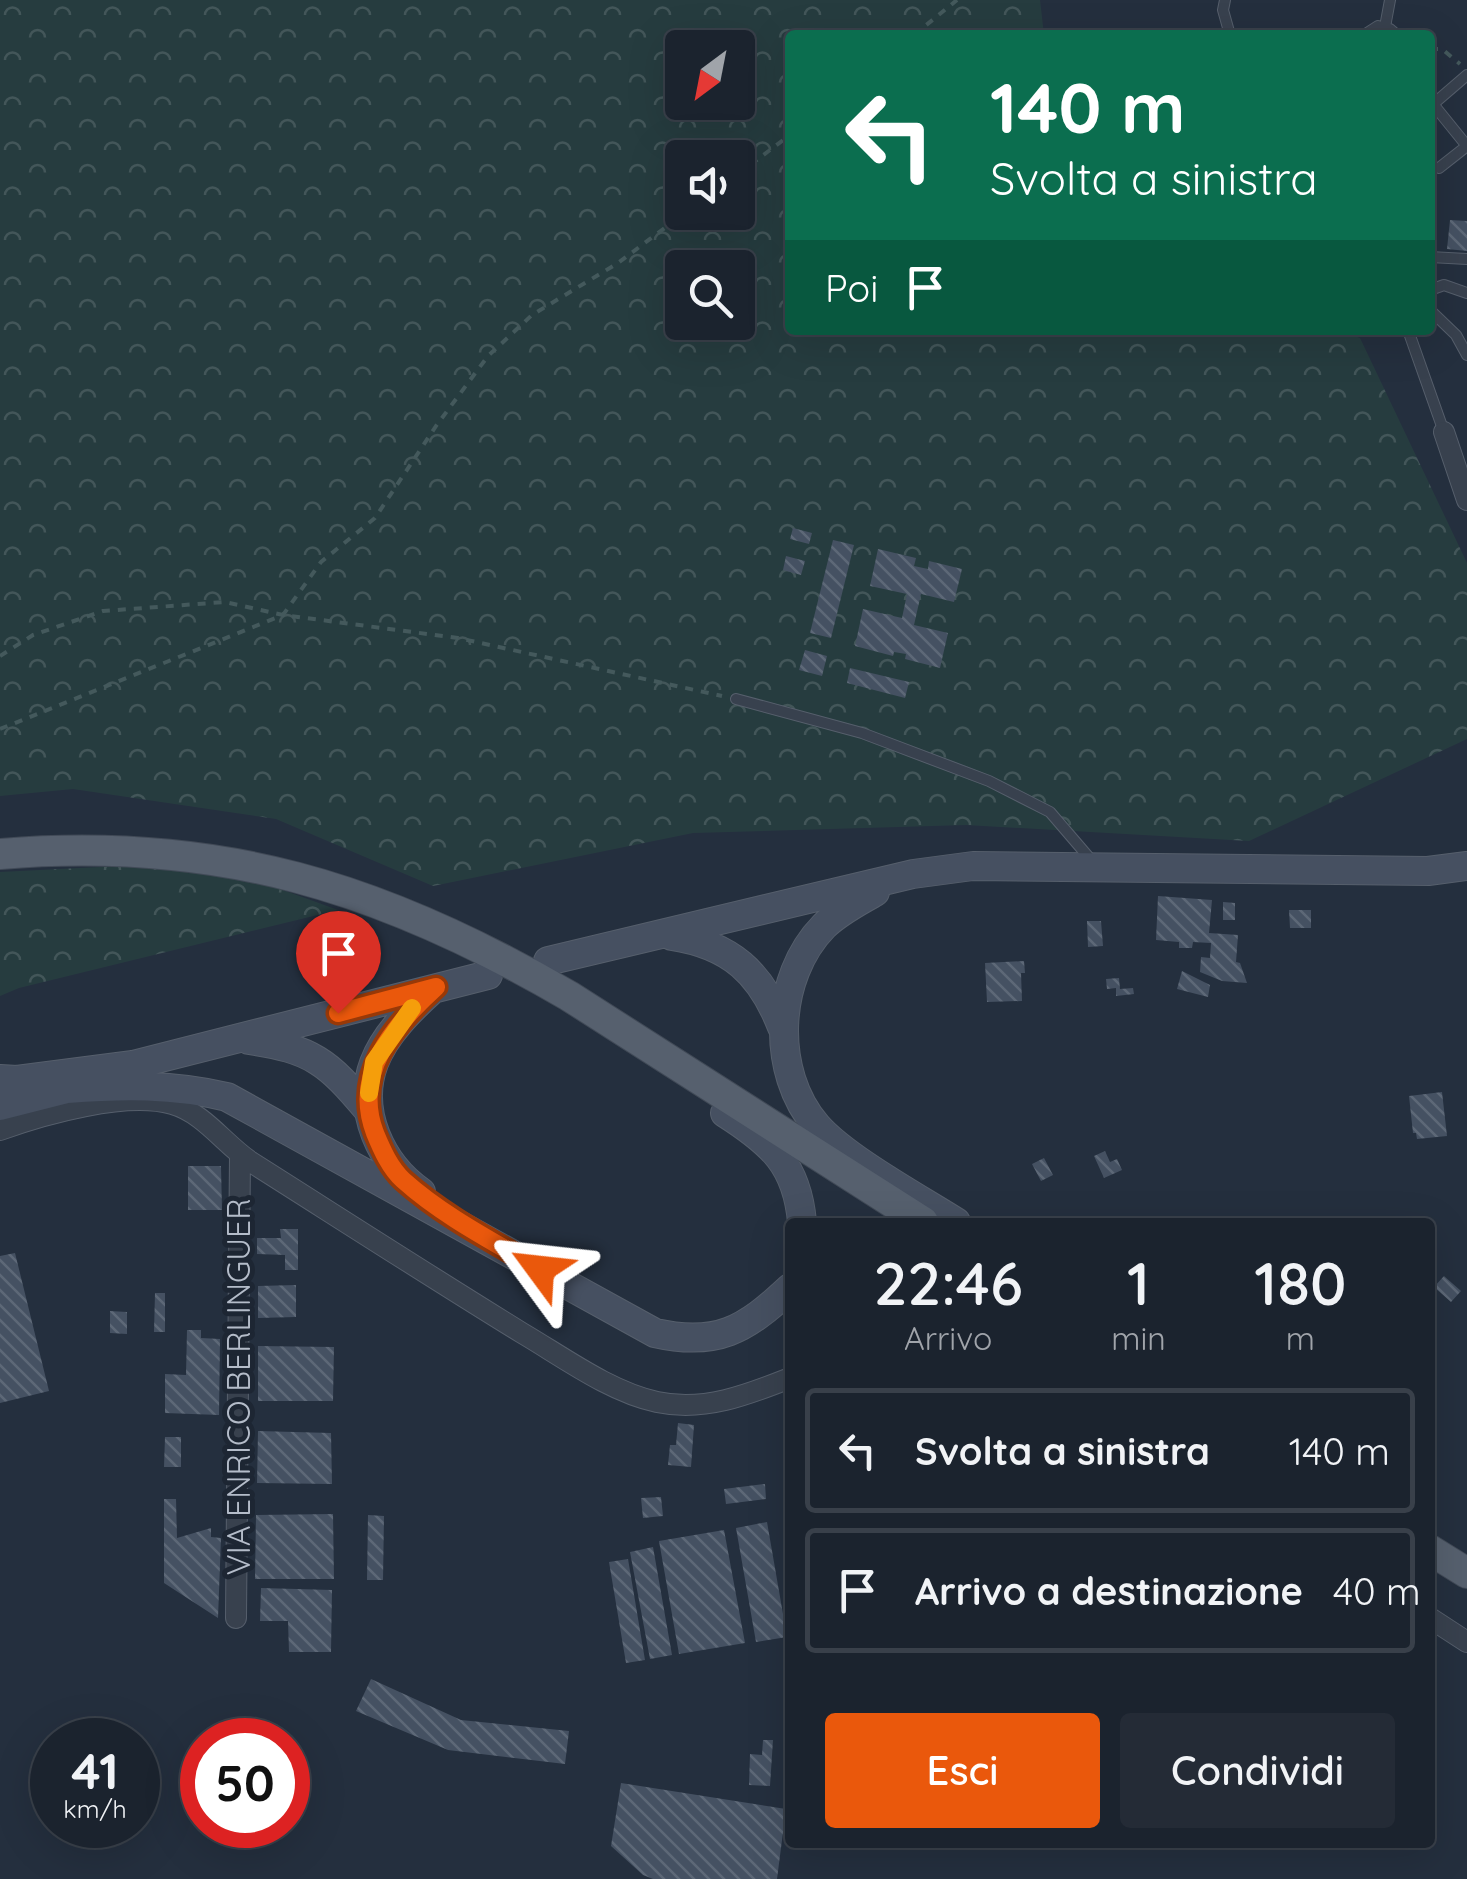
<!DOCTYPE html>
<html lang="it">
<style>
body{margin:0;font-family:Quicksand,sans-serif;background:#242b36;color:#f1f3f6;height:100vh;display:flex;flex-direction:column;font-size:38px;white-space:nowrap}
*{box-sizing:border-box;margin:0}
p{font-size:32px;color:#a0a4aa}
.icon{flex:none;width:55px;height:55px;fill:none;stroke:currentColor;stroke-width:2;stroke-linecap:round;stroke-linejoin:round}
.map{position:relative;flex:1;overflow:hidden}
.sheet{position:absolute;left:785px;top:1218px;width:650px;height:630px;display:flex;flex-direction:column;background:#1b232e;border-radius:10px;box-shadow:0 10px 40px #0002,0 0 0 2px #39404a}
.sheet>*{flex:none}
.guide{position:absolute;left:785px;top:30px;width:650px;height:305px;border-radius:10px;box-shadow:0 10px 40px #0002,0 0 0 2px #39404a;background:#0b6e4f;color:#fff;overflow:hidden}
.needle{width:65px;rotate:212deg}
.tools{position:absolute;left:665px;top:30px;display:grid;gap:20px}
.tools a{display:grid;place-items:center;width:90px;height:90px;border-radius:10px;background:#1b232e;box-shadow:0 10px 40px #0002,0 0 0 2px #39404a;font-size:50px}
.speed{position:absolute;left:30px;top:1718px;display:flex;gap:20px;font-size:50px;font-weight:700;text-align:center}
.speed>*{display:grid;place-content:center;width:130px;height:130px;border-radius:50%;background:#1b232e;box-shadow:0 10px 40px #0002,0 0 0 2px #39404a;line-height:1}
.speed small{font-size:25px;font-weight:400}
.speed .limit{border:15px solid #d22;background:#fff;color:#111}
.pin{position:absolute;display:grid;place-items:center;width:85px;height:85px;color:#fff;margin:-102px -42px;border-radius:50% 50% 50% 0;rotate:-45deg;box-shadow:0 0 10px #0007}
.pin .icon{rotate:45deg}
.me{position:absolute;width:110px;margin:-55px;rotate:300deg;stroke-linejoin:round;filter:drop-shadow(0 0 8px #0008)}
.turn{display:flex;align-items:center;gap:35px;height:210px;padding:0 40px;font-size:45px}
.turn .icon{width:130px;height:130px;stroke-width:2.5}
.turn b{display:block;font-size:70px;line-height:85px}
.then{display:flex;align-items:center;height:95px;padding:0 40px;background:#0003;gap:20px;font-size:38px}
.eta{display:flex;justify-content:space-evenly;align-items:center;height:170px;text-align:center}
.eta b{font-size:60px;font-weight:600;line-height:70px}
.action{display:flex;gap:20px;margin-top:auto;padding:20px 40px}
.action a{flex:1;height:115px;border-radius:10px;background:#ea580c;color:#fff;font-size:40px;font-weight:600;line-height:115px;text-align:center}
.action a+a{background:#242b36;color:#f1f3f6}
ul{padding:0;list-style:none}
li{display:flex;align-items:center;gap:30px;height:125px;margin:0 20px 15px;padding:0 20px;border:5px solid #39404a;border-radius:10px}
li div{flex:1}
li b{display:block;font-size:38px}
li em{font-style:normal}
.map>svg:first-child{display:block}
.forest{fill:url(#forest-crowns);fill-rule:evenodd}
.building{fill:url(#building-back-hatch)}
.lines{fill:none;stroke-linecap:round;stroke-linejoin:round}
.lane-casing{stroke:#565f6c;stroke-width:12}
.street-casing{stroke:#565f6c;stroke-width:22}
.secondary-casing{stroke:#565f6c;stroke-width:30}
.primary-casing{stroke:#414a57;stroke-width:32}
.path{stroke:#44595c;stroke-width:4;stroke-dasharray:8 8;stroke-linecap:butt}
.lane{stroke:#38414e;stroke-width:10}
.street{stroke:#38414e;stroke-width:20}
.secondary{stroke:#465061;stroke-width:28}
.primary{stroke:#56606e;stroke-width:30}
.route-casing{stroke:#983908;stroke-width:25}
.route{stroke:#ea580c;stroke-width:18}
.slow{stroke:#f59e0b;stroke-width:18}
.labels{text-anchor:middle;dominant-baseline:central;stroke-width:10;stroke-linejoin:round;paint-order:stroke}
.street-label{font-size:32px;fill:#b4bcc9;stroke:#1d2633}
</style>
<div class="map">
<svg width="1467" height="1879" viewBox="0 0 1467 1879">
<defs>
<pattern id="forest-crowns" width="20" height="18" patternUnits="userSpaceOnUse" patternTransform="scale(2.5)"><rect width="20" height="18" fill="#263c3f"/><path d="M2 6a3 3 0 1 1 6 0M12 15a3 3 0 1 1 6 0" fill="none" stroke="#435659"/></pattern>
<pattern id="building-back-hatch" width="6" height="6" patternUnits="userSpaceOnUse" patternTransform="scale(2.5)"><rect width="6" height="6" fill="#455162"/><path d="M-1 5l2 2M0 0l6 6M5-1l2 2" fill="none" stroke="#5d6877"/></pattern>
</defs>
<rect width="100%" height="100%" fill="#242f3e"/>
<!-- forest -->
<path class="forest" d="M 0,0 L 1040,0 L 1044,35 L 790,35 L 790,330 L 1339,330 L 1360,338 L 1467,563 L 1467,739 L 1249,841 L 966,825 L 693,833 L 433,886 L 276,819 L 73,789 L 0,796 ZM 682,48 L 738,48 L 738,102 L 682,102 ZM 682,158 L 738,158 L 738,212 L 682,212 ZM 682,268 L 738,268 L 738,322 L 682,322 Z
M 120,866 L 233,872 L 338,910 L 19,988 L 0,996 L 0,872 Z"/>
<!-- building -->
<path class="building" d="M 1450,220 L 1467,221 L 1467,251 L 1447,249 Z
M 793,528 L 812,533 L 809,544 L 790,539 Z
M 833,540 L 854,545 L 831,638 L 810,633 Z
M 878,549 L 916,558 L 914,566 L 928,569 L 929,561 L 962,569 L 954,602 L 921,594 L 914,625 L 948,633 L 940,668 L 905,659 L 906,654 L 894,652 L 893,656 L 855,646 L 863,609 L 902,618 L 907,594 L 870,586 Z
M 786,556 L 805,561 L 801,575 L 783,570 Z
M 805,650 L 827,656 L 822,676 L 799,670 Z
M 850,668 L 909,682 L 905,698 L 847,683 Z
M 1158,896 L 1212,900 L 1209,933 L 1238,935 L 1236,962 L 1240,963 L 1247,983 L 1222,981 L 1200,972 L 1201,957 L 1210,958 L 1211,943 L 1193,942 L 1192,948 L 1179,948 L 1179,942 L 1156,940 Z
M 1223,902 L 1235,903 L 1235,920 L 1223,920 Z
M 1289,910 L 1311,910 L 1311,928 L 1290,928 Z
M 1087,921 L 1101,921 L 1103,946 L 1088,947 Z
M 1024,961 L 1025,973 L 1021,973 L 1022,1001 L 987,1002 L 985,963 Z
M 1182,971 L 1210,985 L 1208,997 L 1177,989 Z
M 1119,978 L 1120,989 L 1133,988 L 1134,994 L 1116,996 L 1116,988 L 1107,989 L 1106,979 Z
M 1442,1092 L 1447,1136 L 1417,1139 L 1416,1133 L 1413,1133 L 1409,1096 Z
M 1105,1151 L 1110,1162 L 1117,1159 L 1122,1170 L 1104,1178 L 1094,1156 Z
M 1044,1158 L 1053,1175 L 1041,1181 L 1032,1164 Z
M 188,1166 L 221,1166 L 222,1210 L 188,1210 Z
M 280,1229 L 298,1229 L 298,1270 L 285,1270 L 285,1255 L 257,1254 L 257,1238 L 281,1238 Z
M 15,1253 L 49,1391 L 0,1403 L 0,1256 Z
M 1444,1276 L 1461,1291 L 1451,1302 L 1434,1287 Z
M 296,1285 L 296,1317 L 258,1318 L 258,1286 Z
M 155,1293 L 165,1293 L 165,1332 L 154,1332 Z
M 110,1311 L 127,1312 L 127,1334 L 110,1333 Z
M 187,1330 L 201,1330 L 201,1338 L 220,1339 L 219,1415 L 165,1413 L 165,1374 L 186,1375 Z
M 258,1346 L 334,1347 L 333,1401 L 258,1401 Z
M 678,1423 L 694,1425 L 691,1467 L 668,1465 L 670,1445 L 676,1445 Z
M 258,1431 L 331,1433 L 332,1484 L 257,1483 Z
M 165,1437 L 181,1437 L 181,1467 L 164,1467 Z
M 765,1484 L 766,1499 L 726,1504 L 724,1489 Z
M 661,1497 L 663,1516 L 643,1518 L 641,1498 Z
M 164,1499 L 176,1499 L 177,1538 L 211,1528 L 211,1537 L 221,1538 L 218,1618 L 164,1583 Z
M 333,1514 L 334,1579 L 255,1579 L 256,1515 Z
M 368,1515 L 384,1516 L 383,1580 L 367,1580 Z
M 767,1522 L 787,1637 L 756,1642 L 736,1528 Z
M 724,1530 L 745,1643 L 679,1654 L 659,1541 Z
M 653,1547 L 672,1655 L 650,1659 L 630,1552 Z
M 628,1559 L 645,1660 L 626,1663 L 609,1562 Z
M 261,1588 L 332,1590 L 331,1652 L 289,1652 L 288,1621 L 260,1621 Z
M 371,1679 L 461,1720 L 569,1731 L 565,1764 L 448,1750 L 356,1711 Z
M 763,1740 L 773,1740 L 770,1786 L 749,1785 L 750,1754 L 762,1755 Z
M 621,1783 L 786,1809 L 777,1879 L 653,1879 L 643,1875 L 611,1846 Z"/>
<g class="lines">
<defs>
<path id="lane" d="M 1225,0 L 1223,10 L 1230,35
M 1385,27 L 1390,0
M 1364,35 L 1378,26 L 1390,29 L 1397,35
M 1433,104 L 1467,146 L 1439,168
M 1431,106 L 1467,75
M 1430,257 L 1467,259
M 1430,290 L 1444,285 L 1467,293
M 1430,310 L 1456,335 L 1467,355
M 1408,330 L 1444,432
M 736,699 L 862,733 L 989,781 L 1050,812 L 1092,861"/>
<path id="street" d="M 1444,432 L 1467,500
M 0,1130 C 44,1114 126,1091 172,1104 C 204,1113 224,1144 251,1162 C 341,1219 431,1277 522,1333 C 563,1357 610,1392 657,1402 C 704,1412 747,1395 790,1378
M 236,1618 L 240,1155
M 1430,1618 L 1467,1642"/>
<path id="secondary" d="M 875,892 C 858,902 838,912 824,926 C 774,977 770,1072 817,1126 C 845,1158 918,1198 956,1222
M 672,936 C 731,945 761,973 782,1027
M 548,961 L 913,874 L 973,866 L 1428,871 L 1467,866
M 249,1040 C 312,1049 328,1062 368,1110
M 0,1079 L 17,1080 L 133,1065 L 488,975
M 67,1089 C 122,1085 173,1084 227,1097 L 655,1333 C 717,1347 745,1330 790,1288
M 0,1106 L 67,1089
M 725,1113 C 772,1143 797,1165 802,1222
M 421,1192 C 381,1164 356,1111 374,1063 C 385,1034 410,1010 432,990"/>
<path id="primary" d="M 0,854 C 218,836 382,887 569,996 L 923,1222
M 1430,1550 L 1467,1573"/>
</defs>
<!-- lane casing -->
<use href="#lane" class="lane-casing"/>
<!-- street casing -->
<use href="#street" class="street-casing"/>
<!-- secondary casing -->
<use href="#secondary" class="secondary-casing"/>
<!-- primary casing -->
<use href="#primary" class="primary-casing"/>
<!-- path -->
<path class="path" d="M 914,35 L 957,0
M 1430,49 L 1442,49 L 1460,64
M 738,174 L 790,135
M 0,656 L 33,635 L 103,611 L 225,602 L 283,615 L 458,638 L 722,696
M 0,729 L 283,615 L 321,562 L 375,518 L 436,426 L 488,356 L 532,315 L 618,263 L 686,212"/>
<!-- lane -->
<use href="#lane" class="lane"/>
<!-- street -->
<use href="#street" class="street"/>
<!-- secondary -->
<use href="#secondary" class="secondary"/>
<!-- primary -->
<use href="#primary" class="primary"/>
</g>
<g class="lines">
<defs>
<path id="route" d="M 338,1013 L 436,987 C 394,1025 352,1073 375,1133 C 382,1150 390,1168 403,1180 C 443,1216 494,1242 540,1269"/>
</defs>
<!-- route casing -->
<use href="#route" class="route-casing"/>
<!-- route -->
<use href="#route" class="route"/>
<!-- slow -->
<path class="slow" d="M 369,1093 L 374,1062 L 412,1008"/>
</g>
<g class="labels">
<!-- street labels -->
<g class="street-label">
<text transform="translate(238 1387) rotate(-90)">VIA ENRICO BERLINGUER</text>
</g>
</g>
</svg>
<div class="tools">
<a><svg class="needle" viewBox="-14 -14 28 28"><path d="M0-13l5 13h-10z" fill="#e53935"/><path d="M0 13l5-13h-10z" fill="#a0a4aa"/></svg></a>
<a><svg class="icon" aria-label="sound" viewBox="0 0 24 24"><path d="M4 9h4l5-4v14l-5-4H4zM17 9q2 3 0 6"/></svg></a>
<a><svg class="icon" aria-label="search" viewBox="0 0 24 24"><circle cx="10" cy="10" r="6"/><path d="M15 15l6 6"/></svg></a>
</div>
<div class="speed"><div>41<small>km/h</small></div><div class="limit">50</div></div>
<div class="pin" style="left:338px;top:1013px;background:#d93025"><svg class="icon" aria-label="arrive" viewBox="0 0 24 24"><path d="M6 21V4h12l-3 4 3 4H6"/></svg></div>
<svg class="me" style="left:540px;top:1269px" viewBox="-20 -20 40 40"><path d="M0-17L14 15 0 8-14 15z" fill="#ea580c" stroke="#fff" stroke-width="4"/></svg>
<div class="guide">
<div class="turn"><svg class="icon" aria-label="left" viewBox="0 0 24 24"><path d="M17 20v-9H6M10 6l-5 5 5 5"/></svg><div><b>140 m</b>Svolta a sinistra</div></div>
<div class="then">Poi<svg class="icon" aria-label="arrive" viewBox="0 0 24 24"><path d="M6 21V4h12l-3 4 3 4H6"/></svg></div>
</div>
<section class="sheet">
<div class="eta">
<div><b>22:46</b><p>Arrivo</p></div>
<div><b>1</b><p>min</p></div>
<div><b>180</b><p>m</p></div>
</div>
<ul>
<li><svg class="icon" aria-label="left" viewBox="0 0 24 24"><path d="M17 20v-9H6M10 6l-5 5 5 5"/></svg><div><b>Svolta a sinistra</b></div><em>140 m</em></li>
<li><svg class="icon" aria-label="arrive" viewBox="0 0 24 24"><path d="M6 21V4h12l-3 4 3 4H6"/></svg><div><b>Arrivo a destinazione</b></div><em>40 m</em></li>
</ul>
<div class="action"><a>Esci</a><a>Condividi</a></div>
</section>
</div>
